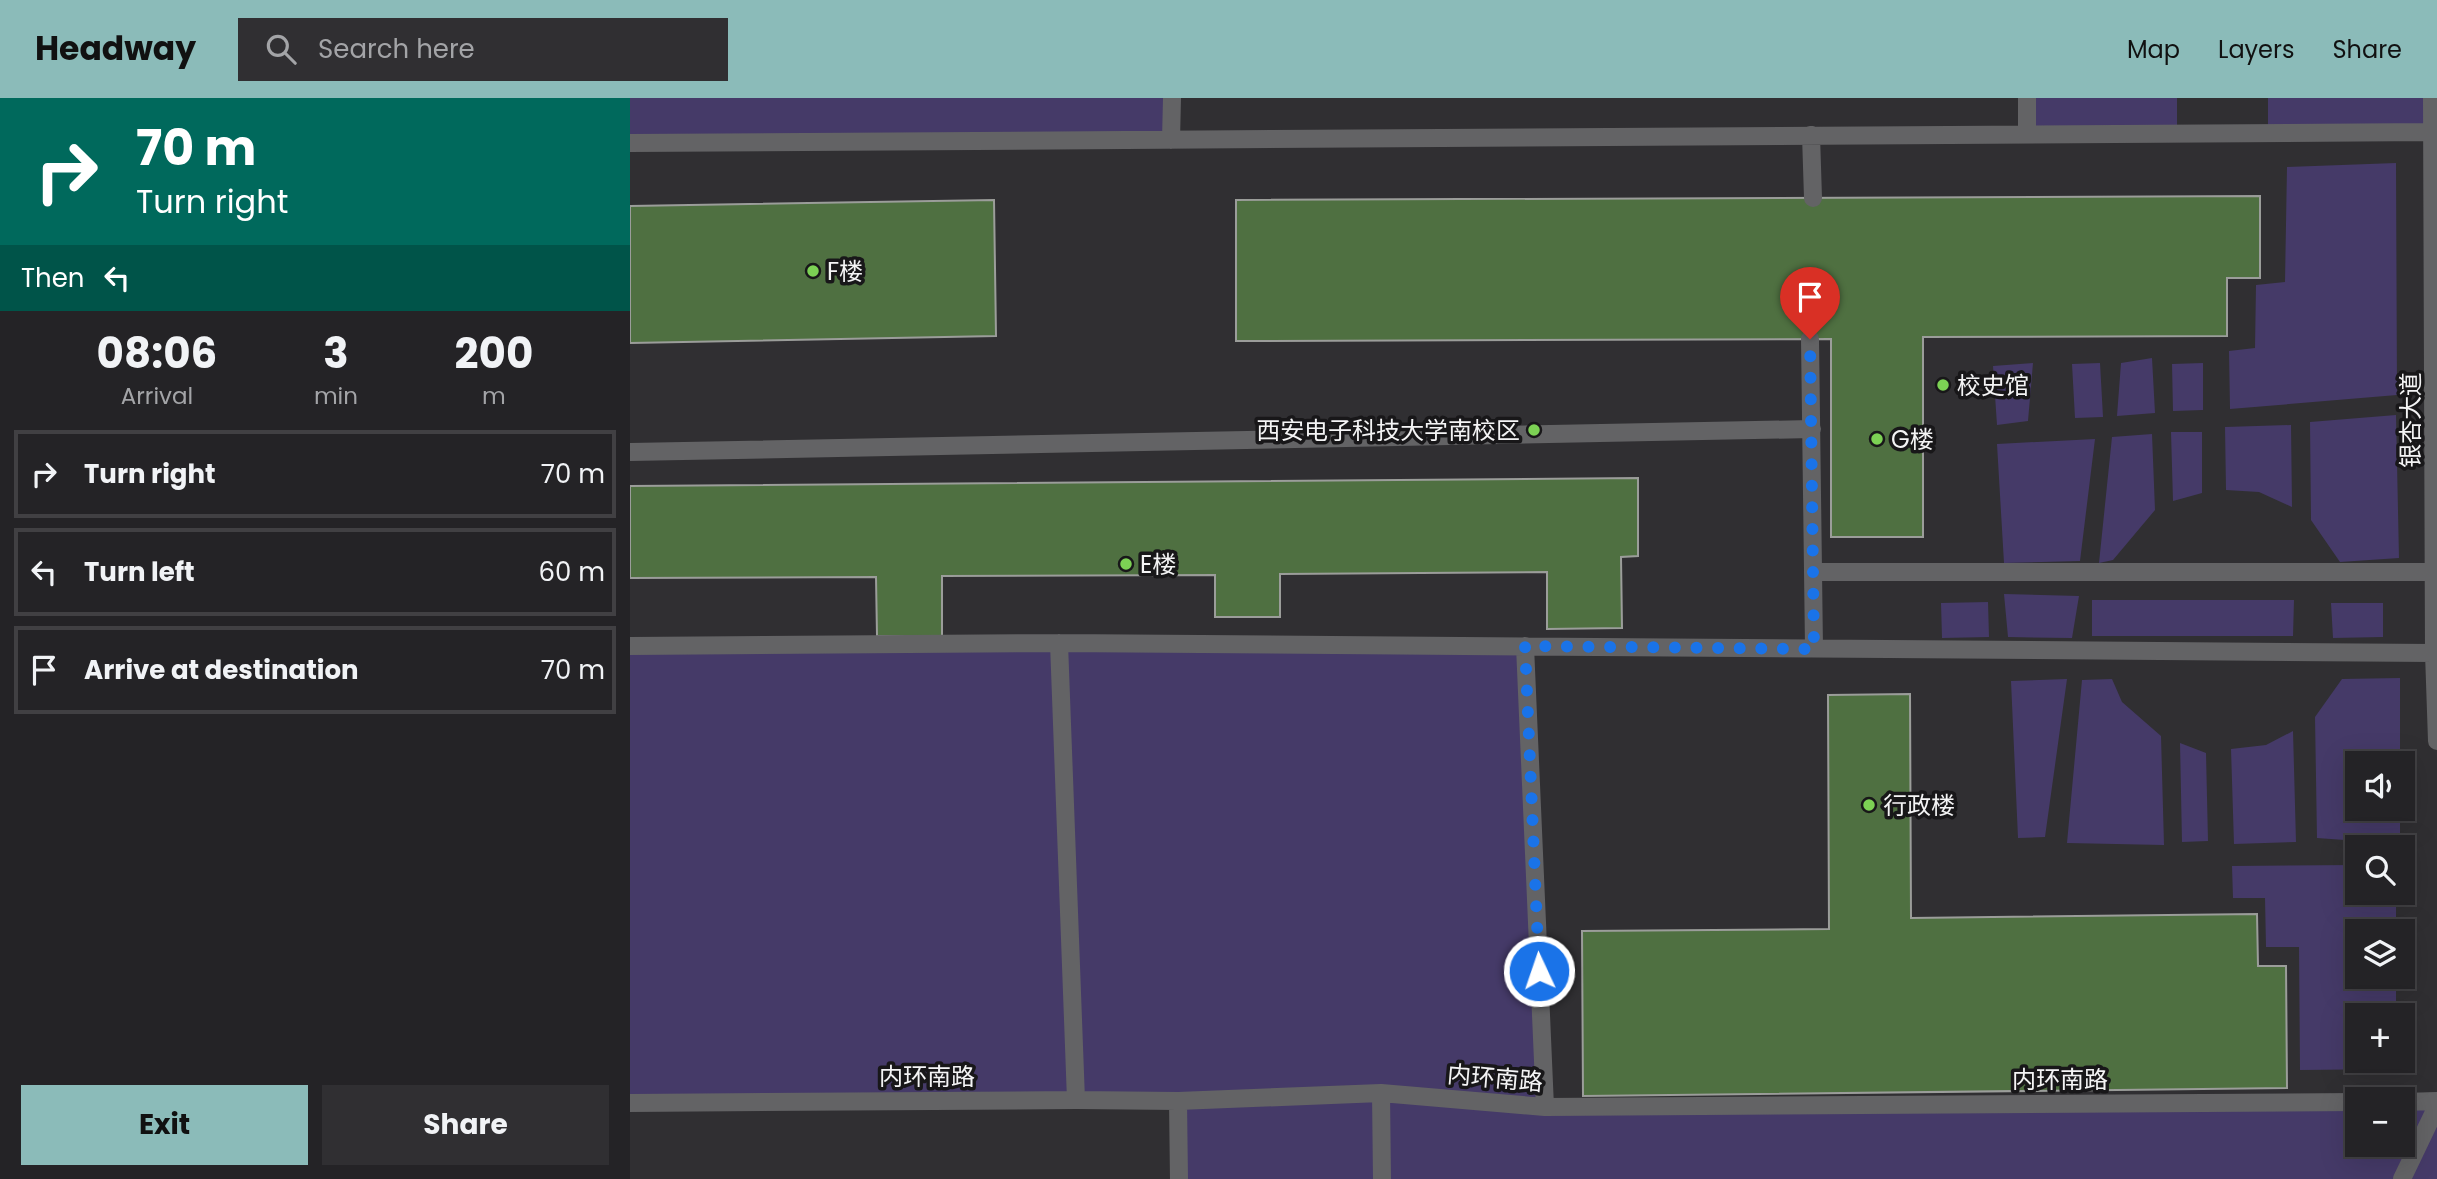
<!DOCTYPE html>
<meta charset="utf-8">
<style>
body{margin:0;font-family:Poppins,"Noto Sans SC",sans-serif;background:#302f32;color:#f1f3f6;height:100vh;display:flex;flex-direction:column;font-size:26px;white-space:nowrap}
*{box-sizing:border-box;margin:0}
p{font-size:23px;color:#a3a4a7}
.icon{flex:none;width:38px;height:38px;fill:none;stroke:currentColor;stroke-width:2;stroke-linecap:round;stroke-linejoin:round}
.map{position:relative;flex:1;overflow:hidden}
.drawer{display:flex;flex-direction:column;background:#242326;width:630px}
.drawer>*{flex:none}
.banner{background:#00695c;color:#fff;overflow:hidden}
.tools{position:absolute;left:1715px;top:653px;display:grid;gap:14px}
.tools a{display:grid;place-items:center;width:70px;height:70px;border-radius:0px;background:#242326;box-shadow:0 7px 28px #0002,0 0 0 2px #414043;font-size:35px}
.pin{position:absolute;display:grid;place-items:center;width:60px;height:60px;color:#fff;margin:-72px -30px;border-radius:50% 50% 50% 0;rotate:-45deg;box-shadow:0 0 7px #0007}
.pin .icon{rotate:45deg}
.me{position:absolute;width:77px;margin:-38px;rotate:357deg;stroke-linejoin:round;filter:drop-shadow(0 0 5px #0008)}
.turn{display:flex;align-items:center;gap:24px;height:147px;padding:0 21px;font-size:32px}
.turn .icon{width:91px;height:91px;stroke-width:2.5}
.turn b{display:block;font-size:49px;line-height:60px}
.then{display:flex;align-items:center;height:66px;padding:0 21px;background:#0003;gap:14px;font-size:26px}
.eta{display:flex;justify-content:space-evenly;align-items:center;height:119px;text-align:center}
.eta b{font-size:42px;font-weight:700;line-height:49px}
.action{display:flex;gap:14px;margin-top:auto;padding:14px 21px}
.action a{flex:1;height:80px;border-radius:0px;background:#8bbbb9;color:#111;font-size:28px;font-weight:700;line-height:80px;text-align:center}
.action a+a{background:#302f32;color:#f1f3f6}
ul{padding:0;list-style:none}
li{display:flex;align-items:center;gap:21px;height:88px;margin:0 14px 10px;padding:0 7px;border:4px solid #414043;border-radius:0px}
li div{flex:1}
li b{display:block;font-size:26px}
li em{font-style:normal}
header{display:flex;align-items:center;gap:42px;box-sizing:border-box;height:98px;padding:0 35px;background:#8bbbb9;color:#111}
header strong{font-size:33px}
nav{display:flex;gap:38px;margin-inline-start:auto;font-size:24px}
.search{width:490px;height:63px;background:#302f32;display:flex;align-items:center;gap:18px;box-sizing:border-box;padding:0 24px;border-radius:0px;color:#a3a4a7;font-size:26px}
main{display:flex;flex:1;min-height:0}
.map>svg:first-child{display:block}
.green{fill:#453a68}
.building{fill:#4f7041;stroke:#9b9d9a;stroke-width:2}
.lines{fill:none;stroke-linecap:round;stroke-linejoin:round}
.service{stroke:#636365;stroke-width:18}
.route{stroke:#1a73e8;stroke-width:12;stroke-dasharray:0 21.6}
.poi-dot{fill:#7cd154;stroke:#181719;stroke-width:2.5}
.labels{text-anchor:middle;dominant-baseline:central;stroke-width:7;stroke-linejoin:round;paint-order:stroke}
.poi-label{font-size:24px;fill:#f4f4f5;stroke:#181719;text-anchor:start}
.street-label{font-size:24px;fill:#f4f4f5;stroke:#181719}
</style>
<header>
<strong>Headway</strong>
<div class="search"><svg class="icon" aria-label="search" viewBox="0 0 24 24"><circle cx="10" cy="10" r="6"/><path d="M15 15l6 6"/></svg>Search here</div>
<nav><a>Map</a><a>Layers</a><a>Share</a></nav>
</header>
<main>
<section class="drawer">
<div class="banner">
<div class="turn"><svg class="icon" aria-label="right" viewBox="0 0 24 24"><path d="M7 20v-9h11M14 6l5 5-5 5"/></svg><div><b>70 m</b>Turn right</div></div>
<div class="then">Then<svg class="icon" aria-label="left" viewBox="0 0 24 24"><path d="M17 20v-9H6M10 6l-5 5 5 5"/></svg></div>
</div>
<div class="eta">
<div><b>08:06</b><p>Arrival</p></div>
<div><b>3</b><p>min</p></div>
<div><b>200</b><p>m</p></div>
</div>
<ul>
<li><svg class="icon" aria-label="right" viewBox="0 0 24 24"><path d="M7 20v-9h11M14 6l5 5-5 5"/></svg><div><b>Turn right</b></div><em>70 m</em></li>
<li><svg class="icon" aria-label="left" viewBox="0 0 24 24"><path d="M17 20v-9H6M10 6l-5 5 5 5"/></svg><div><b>Turn left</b></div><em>60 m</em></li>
<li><svg class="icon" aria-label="arrive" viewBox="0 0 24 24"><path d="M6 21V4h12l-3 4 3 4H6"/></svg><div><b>Arrive at destination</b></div><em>70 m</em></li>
</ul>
<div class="action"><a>Exit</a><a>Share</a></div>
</section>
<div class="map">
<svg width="1807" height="1081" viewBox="0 0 1807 1081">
<rect width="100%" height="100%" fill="#302f32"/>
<!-- green -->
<path class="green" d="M 0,0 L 542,0 L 541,42 L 0,45 Z
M 1397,0 L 1547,0 L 1547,34 L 1397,35 Z
M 1638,0 L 1807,0 L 1803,34 L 1638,36 Z
M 1766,65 L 1767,297 L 1600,311 L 1599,253 L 1625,250 L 1626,187 L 1655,184 L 1657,69 Z
M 1522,260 L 1525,315 L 1487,318 L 1491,265 Z
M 1403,265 L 1398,323 L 1367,327 L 1363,268 Z
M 1470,265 L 1473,319 L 1445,320 L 1442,266 Z
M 1573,265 L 1573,312 L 1543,313 L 1542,266 Z
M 1766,317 L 1769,460 L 1710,464 L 1681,422 L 1680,324 Z
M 1661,327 L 1662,409 L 1629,394 L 1596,392 L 1595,329 Z
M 1541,334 L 1572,334 L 1572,395 L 1543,403 Z
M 1522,336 L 1525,412 L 1483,462 L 1469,465 L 1482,339 Z
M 1465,341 L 1450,463 L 1374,465 L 1367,346 Z
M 1374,496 L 1449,498 L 1442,540 L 1378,539 Z
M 1462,502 L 1664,502 L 1663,538 L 1462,538 Z
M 1358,504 L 1359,539 L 1312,540 L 1311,505 Z
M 1701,505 L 1753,505 L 1753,539 L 1703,540 Z
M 0,548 L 895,548 L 915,1003 L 1727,1003 L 1727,1046 L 1773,1046 L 1773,1003 L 1807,1003 L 1807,1081 L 549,1081 L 548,1004 L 0,1005 Z
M 1770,580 L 1770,665 L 1727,665 L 1727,710 L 1770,711 L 1770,746 L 1687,740 L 1685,619 L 1712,581 Z
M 1437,581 L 1415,739 L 1388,740 L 1381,583 Z
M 1482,581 L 1492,604 L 1531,638 L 1534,747 L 1437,745 L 1452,582 Z
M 1663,633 L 1666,744 L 1604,746 L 1601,651 L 1636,647 Z
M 1550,645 L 1576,655 L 1578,743 L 1552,744 Z
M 1727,767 L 1727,794 L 1766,795 L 1766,833 L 1727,833 L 1727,878 L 1766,879 L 1766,917 L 1727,917 L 1727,962 L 1766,963 L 1766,971 L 1670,972 L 1669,849 L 1636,849 L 1635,800 L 1603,800 L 1602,768 Z"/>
<!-- building -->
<path class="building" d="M 1630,98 L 1630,180 L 1597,180 L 1597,238 L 1293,239 L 1293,439 L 1201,439 L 1201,241 L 606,243 L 606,102 Z
M 364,102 L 366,238 L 0,245 L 0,108 Z
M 1008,380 L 1008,458 L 991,459 L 992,530 L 917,531 L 917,474 L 650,476 L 650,519 L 585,519 L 585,477 L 312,478 L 312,538 L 247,538 L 246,479 L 0,480 L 0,388 Z
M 1280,596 L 1281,820 L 1627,816 L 1628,868 L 1656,868 L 1657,990 L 953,998 L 952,833 L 1199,831 L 1198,597 Z"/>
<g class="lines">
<!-- service -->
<path class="service" d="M 1397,0 L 1397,35
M 1802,0 L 1804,555 L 1807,643
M 1181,37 L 1183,100
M 541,42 L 542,0
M 0,45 L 1802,34
M 1180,241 L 1184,550
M 0,354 L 1182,331
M 1183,474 L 1805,474
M 429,545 L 446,1002
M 0,548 L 429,545 L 1804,555
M 895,548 L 915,1009
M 751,995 L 752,1081
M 548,1003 L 549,1081
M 1773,1004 L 1807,1003
M 0,1005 L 446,1002 L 548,1003 L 751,995 L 915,1009 L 1727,1004
M 1772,1081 L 1807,1008"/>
</g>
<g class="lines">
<!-- route -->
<path class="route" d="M 909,873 L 895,548 L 1184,551 L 1180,241"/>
</g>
<!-- markers -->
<g class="poi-dot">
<circle cx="183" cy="173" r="7"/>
<circle cx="1313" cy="287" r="7"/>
<circle cx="904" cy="332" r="7"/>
<circle cx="1247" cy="341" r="7"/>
<circle cx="496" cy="466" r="7"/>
<circle cx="1239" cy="707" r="7"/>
</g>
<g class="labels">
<!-- poi labels -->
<g class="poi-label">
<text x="197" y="173">F楼</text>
<text x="1327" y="287">校史馆</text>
<text x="890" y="332" text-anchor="end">西安电子科技大学南校区</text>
<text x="1261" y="341">G楼</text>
<text x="510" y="466">E楼</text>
<text x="1253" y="707">行政楼</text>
</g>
<!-- street labels -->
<g class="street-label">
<text transform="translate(1780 322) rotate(-90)">银杏大道</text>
<text x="297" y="978">内环南路</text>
<text transform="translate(865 980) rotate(5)">内环南路</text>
<text x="1430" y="981">内环南路</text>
</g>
</g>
</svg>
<div class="tools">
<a><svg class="icon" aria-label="sound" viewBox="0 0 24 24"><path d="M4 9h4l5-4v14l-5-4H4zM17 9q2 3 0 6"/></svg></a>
<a><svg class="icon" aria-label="search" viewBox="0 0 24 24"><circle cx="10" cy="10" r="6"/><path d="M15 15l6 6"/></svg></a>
<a><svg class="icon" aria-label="layers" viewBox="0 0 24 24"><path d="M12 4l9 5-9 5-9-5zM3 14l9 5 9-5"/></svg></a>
<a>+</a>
<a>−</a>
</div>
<div class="pin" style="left:1180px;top:241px;background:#d93025"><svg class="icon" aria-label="arrive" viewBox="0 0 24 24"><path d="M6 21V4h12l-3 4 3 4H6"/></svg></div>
<svg class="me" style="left:909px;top:873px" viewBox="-20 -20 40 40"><circle r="17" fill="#1a73e8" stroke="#fff" stroke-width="3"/><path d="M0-11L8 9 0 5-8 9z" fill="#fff"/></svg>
</div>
</main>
